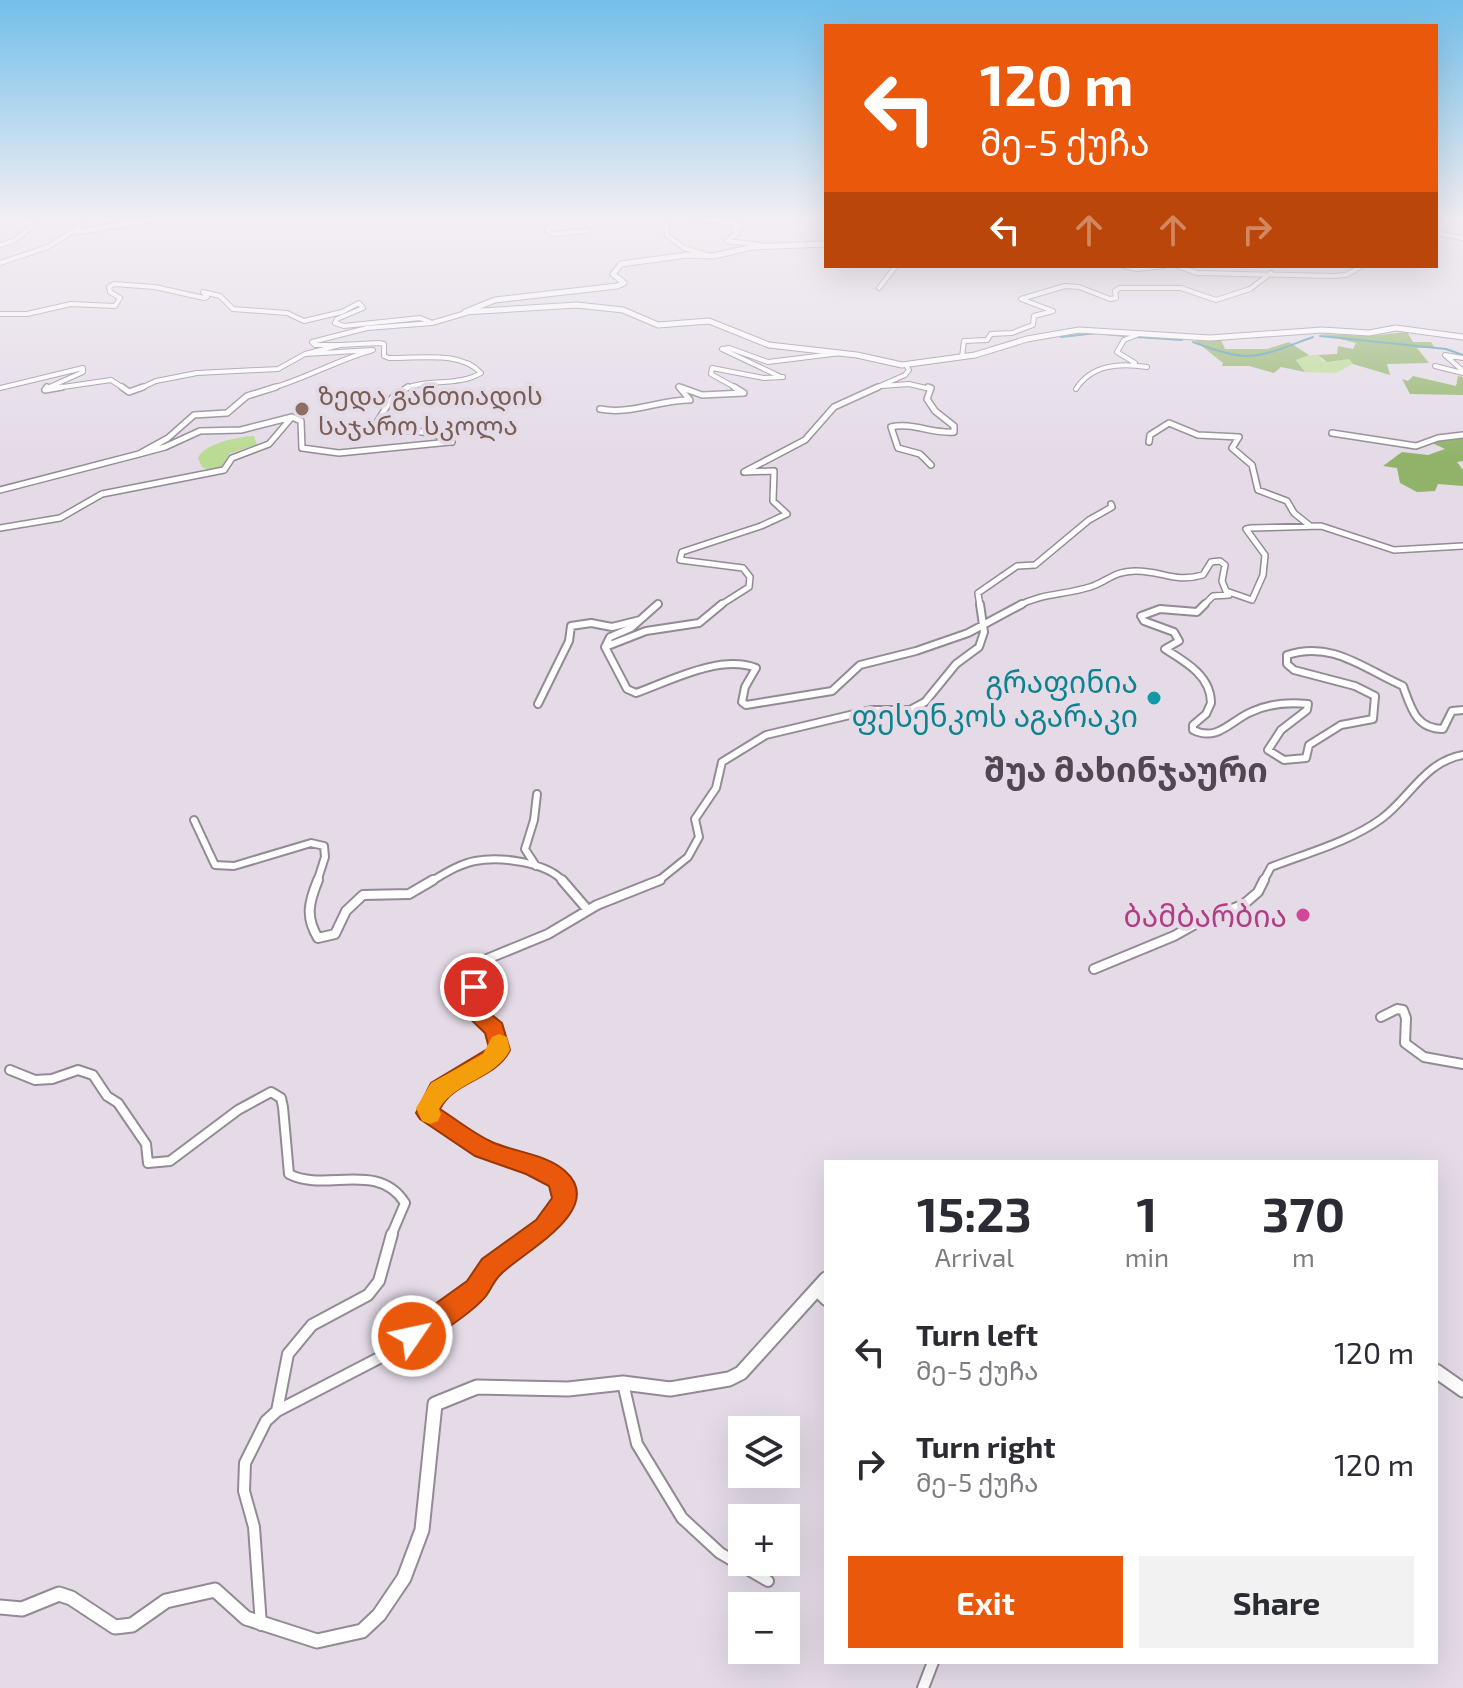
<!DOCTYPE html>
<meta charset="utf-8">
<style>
body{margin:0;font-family:"Exo 2","Noto Sans Georgian",sans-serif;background:#f2f2f3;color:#2b2b33;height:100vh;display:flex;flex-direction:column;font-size:30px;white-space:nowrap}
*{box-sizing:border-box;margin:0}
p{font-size:26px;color:#7c7c81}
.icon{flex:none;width:44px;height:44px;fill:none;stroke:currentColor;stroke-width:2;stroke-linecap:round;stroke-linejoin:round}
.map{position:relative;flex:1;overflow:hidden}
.panel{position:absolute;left:824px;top:1160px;width:614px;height:504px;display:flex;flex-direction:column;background:#fff;border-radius:0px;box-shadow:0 8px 32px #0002}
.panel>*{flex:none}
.hud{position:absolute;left:824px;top:24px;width:614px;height:244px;border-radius:0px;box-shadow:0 8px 32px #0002;background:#ea580c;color:#fff;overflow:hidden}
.controls{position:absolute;left:728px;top:1416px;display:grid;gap:16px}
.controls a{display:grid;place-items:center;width:72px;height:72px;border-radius:0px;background:#fff;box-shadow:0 8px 32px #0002;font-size:40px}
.pin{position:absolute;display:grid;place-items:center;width:68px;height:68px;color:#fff;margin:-34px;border:4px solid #fff;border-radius:50%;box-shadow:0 2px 8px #0007}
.me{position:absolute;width:88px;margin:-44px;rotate:56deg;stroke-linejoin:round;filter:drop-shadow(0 0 6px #0008)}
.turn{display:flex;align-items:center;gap:28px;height:168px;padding:0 24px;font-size:36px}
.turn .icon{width:104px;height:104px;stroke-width:2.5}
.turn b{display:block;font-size:56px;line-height:68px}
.lanes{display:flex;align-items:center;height:76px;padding:0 24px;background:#0003;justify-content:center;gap:40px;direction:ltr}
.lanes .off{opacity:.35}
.eta{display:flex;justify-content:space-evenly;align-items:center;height:136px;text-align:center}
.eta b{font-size:48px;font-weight:700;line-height:56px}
.cta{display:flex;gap:16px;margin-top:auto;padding:16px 24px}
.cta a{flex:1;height:92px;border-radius:0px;background:#ea580c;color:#fff;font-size:32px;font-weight:700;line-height:92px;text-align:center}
.cta a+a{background:#f2f2f3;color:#2b2b33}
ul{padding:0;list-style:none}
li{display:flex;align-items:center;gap:24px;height:112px;padding:0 24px}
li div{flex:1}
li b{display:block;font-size:30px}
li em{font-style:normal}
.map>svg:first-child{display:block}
.green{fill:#b9db92}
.forest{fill:#91b369}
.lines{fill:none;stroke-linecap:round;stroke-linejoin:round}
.stream{stroke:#4c97ad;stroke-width:2}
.minor-far4-casing{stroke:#938a95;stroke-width:6}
.minor-far3-casing{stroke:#938a95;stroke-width:8}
.minor-far2-casing{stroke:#938a95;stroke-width:10}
.minor-far1-casing{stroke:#938a95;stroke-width:12}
.minor-casing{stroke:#938a95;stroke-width:14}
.tertiary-far1-casing{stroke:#938a95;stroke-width:7}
.tertiary-casing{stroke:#938a95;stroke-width:17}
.minor-far4{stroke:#fff;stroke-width:4}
.minor-far3{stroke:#fff;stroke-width:5}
.minor-far2{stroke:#fff;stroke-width:6}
.minor-far1{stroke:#fff;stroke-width:8}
.minor{stroke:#fff;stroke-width:10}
.tertiary-far1{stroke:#fff;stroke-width:5}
.tertiary{stroke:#fff;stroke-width:13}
.route{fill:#ea580c;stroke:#983908;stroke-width:2}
.slow{fill:#f59e0b}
.education-dot{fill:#8d6e63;stroke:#e4dbe7;stroke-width:3}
.culture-dot{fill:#0f9aa8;stroke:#e4dbe7;stroke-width:3}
.hotel-dot{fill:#d1479c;stroke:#e4dbe7;stroke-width:3}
.labels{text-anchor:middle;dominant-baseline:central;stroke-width:8;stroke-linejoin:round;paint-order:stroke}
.far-education-label{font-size:26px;fill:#785e54;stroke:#e4dbe7;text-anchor:start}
.culture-label{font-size:30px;fill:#0d838f;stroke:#e4dbe7;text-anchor:end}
.hotel-label{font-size:30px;fill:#b23c85;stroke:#e4dbe7;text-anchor:end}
.quarter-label{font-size:34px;font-weight:bold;fill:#504751;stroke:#e4dbe7}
</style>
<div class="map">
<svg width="1463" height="1688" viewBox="0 0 1463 1688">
<rect width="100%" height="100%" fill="#e4dbe7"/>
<!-- green -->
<path class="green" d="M 1309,355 L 1318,355 L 1323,361 L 1350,359 L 1353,364 L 1336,373 L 1305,372 L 1296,359 Z
M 254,436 L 257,445 L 230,453 L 221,468 L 212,471 L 202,467 L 198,458 C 205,443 237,437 254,436 Z"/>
<!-- forest -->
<path class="forest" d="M 1407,332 L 1413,342 L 1431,342 L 1435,348 L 1417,348 L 1429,363 L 1387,364 L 1390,375 L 1353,364 L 1349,359 L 1327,362 L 1318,355 L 1337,354 L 1338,346 L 1353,349 L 1356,343 L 1320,334 L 1370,336 Z
M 1193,339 L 1221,340 L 1225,349 L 1267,349 L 1289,342 L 1309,355 L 1296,360 L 1305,372 L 1281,367 L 1274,373 L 1249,366 L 1222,366 L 1223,363 Z
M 1413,376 L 1456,386 L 1458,376 L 1463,377 L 1463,395 L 1410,394 L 1402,379 L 1408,381 Z
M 1439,439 L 1463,439 L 1463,461 L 1457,462 L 1463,470 L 1463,486 L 1438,484 L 1435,491 L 1417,492 L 1400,483 L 1397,468 L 1383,466 L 1402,452 L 1428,455 L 1445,449 L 1430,442 Z"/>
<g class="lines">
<!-- stream -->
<path class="stream" d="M 1104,334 L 1126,336
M 1320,336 L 1446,349 L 1463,355
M 1061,337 L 1097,333
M 1137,337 L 1182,340
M 1193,342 C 1252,364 1255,358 1313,337"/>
<defs>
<path id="minor-far4" d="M 554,219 L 547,230 L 552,234 L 589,231
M 691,219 L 736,223 L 740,225 L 734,229 L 737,233 L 727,241 L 761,245
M 666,224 L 667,235 L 684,248 L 707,255
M 1436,233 L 1463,238
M 0,245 L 13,241 L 33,226 L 26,222 L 27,219
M 0,263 L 48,247 L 76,229
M 1123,266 L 1137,269 L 1164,266
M 1178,266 L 1197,273 L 1334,276 L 1346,275 L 1362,266
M 879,288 L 896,266
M 0,314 L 27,314 L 71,304 L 115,306 L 120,298 L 110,292 L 109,287 L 114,284 L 155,287 L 204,298 L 207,297 L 203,292 L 220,296 L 233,309 L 287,313 L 304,321 L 342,312 L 359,303 L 363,308 L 337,319 L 335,323 L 344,326 L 420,318 L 430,322
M 340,345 L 379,343 L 384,344 L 384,356 L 389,358 C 417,359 460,350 481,373 C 457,387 428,378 404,389
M 962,357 L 964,341 L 987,340 L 991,334 L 1012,333 L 1033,325 L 1034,316 L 1053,311 L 1021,299 L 1065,286 L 1079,287 L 1110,299 L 1116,298 L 1115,291 L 1120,288 L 1181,288 L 1216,300 L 1250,289 L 1271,273
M 1463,358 L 1445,355 L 1463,371
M 1135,363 L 1117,352 L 1124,340 L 1137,335
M 1435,366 L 1463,373
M 779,376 L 722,349 L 729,348 L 768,362 L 841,353
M 882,386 L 909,384 L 930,389
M 0,388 L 83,368 L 83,372 L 45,389
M 49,389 L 111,380 L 125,389
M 139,389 L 156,381 L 197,373 L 278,369 L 305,354
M 269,389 C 305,379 337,360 373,350 L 305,354 L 340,345 L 315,345 L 312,342 L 367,328 L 432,323 L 466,313
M 681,389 L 679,387 L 684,389
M 738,389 L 711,374 L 712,368 L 764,378 L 783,377
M 873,389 L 905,375 L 909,370 L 906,365
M 1076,389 C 1092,364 1120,363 1147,367"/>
<path id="minor-far3" d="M 47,387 L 45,390 L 62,387
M 122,387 L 129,392 L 143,387
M 408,387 L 392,398 L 374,427 L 432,433 L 452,442
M 680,387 L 702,395 L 744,393 L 734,387
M 928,387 L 931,388 L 927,399 L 935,411 L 954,426 L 954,432 C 932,434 912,422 891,427 L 898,448 L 920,454 L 931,465
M 600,409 C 631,415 658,400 690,400 L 679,387
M 292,417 L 301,421 L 302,448 L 339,453 L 450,442
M 1332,433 L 1416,446 L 1438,438 L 1463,435
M 1149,442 L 1150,435 L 1169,423 L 1198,435 L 1239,437 L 1232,448 L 1252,465 L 1258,490 L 1287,501 L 1294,513 L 1309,525
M 0,490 L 139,454
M 0,528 L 60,518 L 102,494 L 224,470 L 232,458 L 269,444 L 292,417 L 241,430 L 200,431 L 165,447 L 139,454 L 168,438 L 194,415 L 227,413 L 247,396 L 276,387
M 719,606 L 749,587 L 750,577 L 743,568 L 680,560 L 682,552 L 761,526 L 787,514 L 773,501 L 774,471 L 744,472 L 805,440 L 834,407 L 878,387
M 980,606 L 978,593 L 1017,566 L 1035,565 L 1089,520 L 1112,507 L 1111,504
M 1018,606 C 1042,593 1065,595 1090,587 C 1107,582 1113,571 1136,571 C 1163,571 1174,583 1203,575 L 1211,562 L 1220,561 L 1225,565 L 1222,581 L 1226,591 L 1252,600 L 1263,575 L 1265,555 L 1246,529 L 1251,528 L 1321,526 L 1394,550 L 1463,546
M 1203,606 L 1213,596 L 1229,595"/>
<path id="minor-far2" d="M 722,604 L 699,623 L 646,631 L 605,647 L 627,689 L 636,693 C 670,681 720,654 756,668 L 745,687 L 742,702 L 746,705 L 832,691 L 860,665 L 916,651 L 968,633 L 1022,604
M 1205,604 L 1197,612 L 1160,609 L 1141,616 L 1144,621 L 1174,632 L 1179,641 L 1165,649 C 1186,662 1211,676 1211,703 L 1206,714 L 1193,725 L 1193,730 C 1218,742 1230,721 1251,712 C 1268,704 1289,702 1308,704 L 1307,710 L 1281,730 L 1268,750 L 1284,760 L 1306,758 L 1309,745 L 1341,725 L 1373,719 L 1375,696 L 1355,686 L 1294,670 L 1287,664 L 1287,655 C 1332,640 1364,669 1403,686 C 1411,708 1416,729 1443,729 L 1452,711 L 1463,710
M 605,647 L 610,637 L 631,628 L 658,604
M 538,704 L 569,641 L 571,626 L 591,623 L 612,627 L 640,620
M 194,820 L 215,865 L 234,866 L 311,843 L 324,846 L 325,857 L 317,882
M 536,866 L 525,849 L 534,820 L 537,794
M 430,882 C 444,874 459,864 475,861 C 500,856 547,862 564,882
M 657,882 L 688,857 L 699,837 L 695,819 L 716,788 L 722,762 L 766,735 L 871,710 L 910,710 L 925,702 L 956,664 L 979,647 L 984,632 L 980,604
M 1263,882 L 1271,867 C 1307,853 1349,842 1381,819 C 1410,798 1424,762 1463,755"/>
<path id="minor-far1" d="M 318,880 C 309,902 305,917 318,938 L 335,934 L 346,911 L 363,895 L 409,894 L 433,880
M 562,880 L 587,909
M 1094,969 L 1174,936 L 1206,918 L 1243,905 L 1258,892 L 1264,880
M 1381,1017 L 1397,1009 L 1403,1010 L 1406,1018 L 1405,1043 L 1424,1057 L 1463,1064
M 10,1070 L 35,1080 L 52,1079 L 78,1070 L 93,1075 L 107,1096 L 118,1103 L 146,1144 L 148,1163 L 170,1161 L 238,1110 L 271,1092 L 281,1098 L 283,1107 L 289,1174 C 325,1193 378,1160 405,1203 L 391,1236
M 533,1236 C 611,1177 528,1169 485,1149 C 464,1140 447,1124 427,1113 C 438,1079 475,1071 500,1050 L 495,1029 L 471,1010 L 477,974 L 487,959 L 548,934 L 597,905 L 660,880"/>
<path id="minor" d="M 816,1290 L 826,1300
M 623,1383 L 637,1444 L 682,1518 L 720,1553 L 768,1581
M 277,1411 L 288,1354 L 312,1325 L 368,1295 L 379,1281 L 392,1234
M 261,1625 L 254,1527 L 244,1491 L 245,1463 L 266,1421 L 277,1411 L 381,1357 L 434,1324 L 475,1291 L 493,1266 L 536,1234
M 923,1688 L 933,1662"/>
<path id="tertiary-far1" d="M 84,219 L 79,221 L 77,232 L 154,219
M 826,244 L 752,247 L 714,256 L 687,255 L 621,264 L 613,274 L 624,283 L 617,286 L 495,300 L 465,312 L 577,305 L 623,310 L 658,325 L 709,321 L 769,345 L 857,355 L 902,365 L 975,355 L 1027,339 L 1079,330 L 1210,338 L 1322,330 L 1369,333 L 1396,328 L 1463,337"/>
<path id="tertiary" d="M 1436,1371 L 1463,1390
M 0,1607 L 22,1609 L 59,1594 L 71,1598 L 115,1627 L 132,1625 L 166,1601 L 215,1590 L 246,1618 L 317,1641 L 362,1631 L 379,1615 L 404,1578 L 422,1530 L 435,1404 L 477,1387 L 568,1389 L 623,1383 L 670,1389 L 729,1379 L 741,1373 L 826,1279"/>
</defs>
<!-- minor-far4 casing -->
<use href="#minor-far4" class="minor-far4-casing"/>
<!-- minor-far3 casing -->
<use href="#minor-far3" class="minor-far3-casing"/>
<!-- minor-far2 casing -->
<use href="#minor-far2" class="minor-far2-casing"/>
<!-- minor-far1 casing -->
<use href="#minor-far1" class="minor-far1-casing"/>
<!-- minor casing -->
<use href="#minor" class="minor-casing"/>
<!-- tertiary-far1 casing -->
<use href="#tertiary-far1" class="tertiary-far1-casing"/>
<!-- tertiary casing -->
<use href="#tertiary" class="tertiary-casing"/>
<!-- minor-far4 -->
<use href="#minor-far4" class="minor-far4"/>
<!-- minor-far3 -->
<use href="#minor-far3" class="minor-far3"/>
<!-- minor-far2 -->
<use href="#minor-far2" class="minor-far2"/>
<!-- minor-far1 -->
<use href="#minor-far1" class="minor-far1"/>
<!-- minor -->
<use href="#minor" class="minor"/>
<!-- tertiary-far1 -->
<use href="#tertiary-far1" class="tertiary-far1"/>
<!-- tertiary -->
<use href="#tertiary" class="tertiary"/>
</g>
<!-- sky -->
<linearGradient id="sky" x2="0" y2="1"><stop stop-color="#72bfea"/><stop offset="0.48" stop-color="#f3eff4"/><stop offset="1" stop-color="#f3eff4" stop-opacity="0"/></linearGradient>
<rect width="1463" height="456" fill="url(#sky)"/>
<!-- route -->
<path class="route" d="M 474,980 L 481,982 L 484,987 L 482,1007 L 502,1023 L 510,1050 C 495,1080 454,1080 440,1109 C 457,1120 474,1134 492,1142 C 514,1152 546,1154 565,1171 C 609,1210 519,1254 500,1275 C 494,1281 491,1289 486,1296 C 474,1311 431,1341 412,1348 L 403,1345 L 399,1336 L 403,1327 L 467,1281 L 482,1259 L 536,1220 L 552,1198 L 549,1186 L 526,1174 L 475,1156 L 420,1119 L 416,1113 L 431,1083 L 489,1048 L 485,1033 L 461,1010 L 467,982 Z"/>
<!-- slow -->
<path class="slow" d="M 499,1034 L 507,1037 L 510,1050 C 495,1079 456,1081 439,1109 L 441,1114 L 438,1121 L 430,1124 L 422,1121 L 416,1108 L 431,1083 L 483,1054 L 492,1037 Z"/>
<!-- markers -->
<circle class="education-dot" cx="302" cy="409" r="8"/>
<circle class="culture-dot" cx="1154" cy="698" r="8"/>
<circle class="hotel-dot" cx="1303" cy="915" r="8"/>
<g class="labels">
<!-- far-education labels -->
<g class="far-education-label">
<text x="318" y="394">ზედა განთიადის<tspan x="318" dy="30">საჯარო სკოლა</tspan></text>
</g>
<!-- culture labels -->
<g class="culture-label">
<text x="1138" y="681">გრაფინია<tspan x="1138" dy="34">ფესენკოს აგარაკი</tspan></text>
</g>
<!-- hotel labels -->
<g class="hotel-label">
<text x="1287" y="915">ბამბარბია</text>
</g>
<!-- quarter labels -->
<g class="quarter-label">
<text x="1126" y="768">შუა მახინჯაური</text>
</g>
</g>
</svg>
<div class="controls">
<a><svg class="icon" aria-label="layers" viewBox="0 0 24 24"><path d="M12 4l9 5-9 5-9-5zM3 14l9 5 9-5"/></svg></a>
<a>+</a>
<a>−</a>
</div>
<div class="pin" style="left:474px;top:987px;background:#d93025"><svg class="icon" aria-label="arrive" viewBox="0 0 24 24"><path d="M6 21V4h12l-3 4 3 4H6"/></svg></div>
<svg class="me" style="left:412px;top:1336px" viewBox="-20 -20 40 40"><circle r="17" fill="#ea580c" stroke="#fff" stroke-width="3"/><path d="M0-11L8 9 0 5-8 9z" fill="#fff"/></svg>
<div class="hud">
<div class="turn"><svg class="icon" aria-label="left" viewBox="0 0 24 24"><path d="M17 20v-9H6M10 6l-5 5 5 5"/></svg><div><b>120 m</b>მე-5 ქუჩა</div></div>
<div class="lanes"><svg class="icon" aria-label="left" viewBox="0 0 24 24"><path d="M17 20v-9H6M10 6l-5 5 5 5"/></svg><svg class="icon off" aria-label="ahead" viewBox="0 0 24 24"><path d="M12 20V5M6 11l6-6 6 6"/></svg><svg class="icon off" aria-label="ahead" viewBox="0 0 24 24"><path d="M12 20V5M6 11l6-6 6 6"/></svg><svg class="icon off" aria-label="right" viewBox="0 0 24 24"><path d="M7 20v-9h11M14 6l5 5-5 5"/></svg></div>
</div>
<section class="panel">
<div class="eta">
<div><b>15:23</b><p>Arrival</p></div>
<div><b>1</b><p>min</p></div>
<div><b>370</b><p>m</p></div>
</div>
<ul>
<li><svg class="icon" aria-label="left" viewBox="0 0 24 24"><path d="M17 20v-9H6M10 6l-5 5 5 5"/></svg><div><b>Turn left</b><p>მე-5 ქუჩა</p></div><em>120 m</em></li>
<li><svg class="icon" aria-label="right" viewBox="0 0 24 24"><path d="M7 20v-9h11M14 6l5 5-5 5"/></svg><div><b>Turn right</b><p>მე-5 ქუჩა</p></div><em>120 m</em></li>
</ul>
<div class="cta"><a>Exit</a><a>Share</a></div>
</section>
</div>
